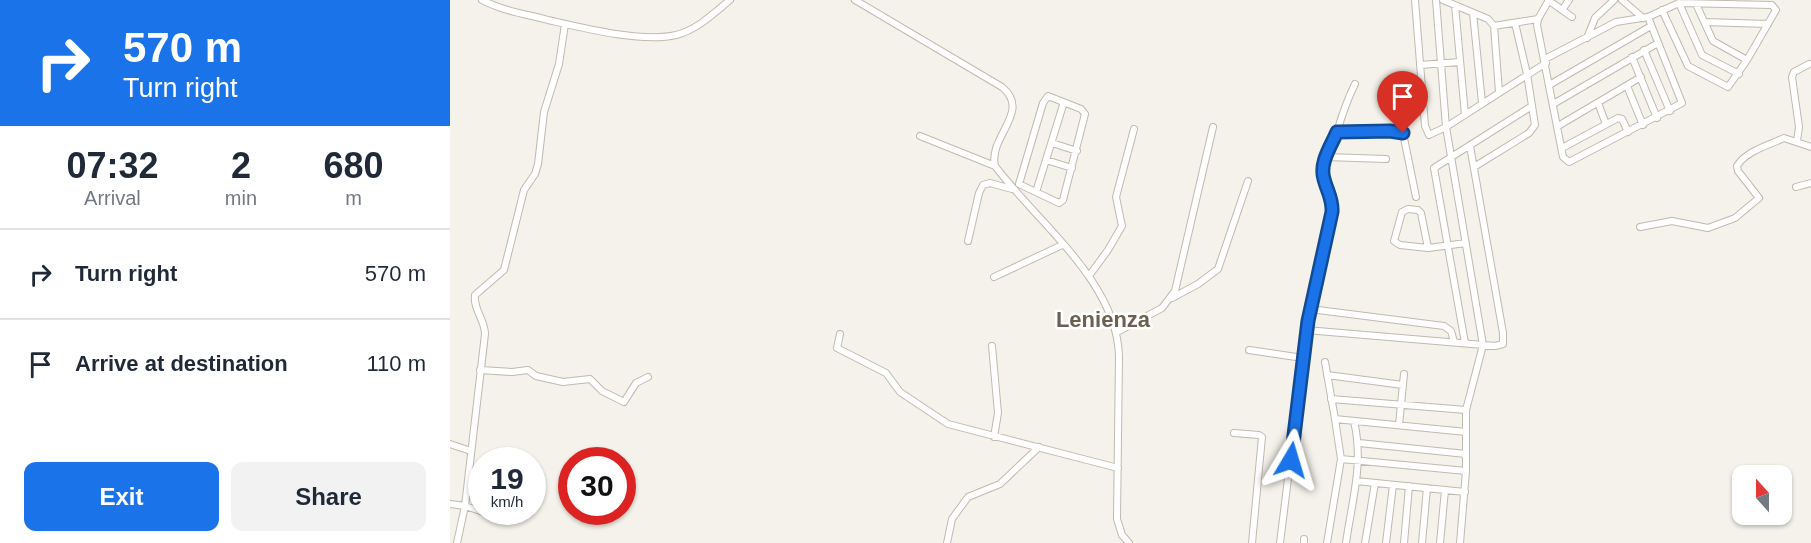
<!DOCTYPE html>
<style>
body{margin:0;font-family:Helvetica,sans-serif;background:#f2f2f3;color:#1f2937;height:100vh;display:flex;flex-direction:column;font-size:22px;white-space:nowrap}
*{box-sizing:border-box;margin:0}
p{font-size:20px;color:#747a83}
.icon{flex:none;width:33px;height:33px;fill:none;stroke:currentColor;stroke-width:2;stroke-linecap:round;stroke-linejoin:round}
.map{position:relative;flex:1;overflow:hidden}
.panel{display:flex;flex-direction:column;background:#fff;width:450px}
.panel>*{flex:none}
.banner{background:#1a73e8;color:#fff;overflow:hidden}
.needle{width:39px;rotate:339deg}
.controls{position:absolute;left:1282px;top:465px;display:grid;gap:12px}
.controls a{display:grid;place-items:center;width:60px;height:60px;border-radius:12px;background:#fff;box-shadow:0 2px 4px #0004;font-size:30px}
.speed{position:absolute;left:18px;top:447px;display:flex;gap:12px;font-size:30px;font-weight:700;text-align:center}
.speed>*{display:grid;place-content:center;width:78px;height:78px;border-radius:50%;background:#fff;box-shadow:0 2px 4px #0004;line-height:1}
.speed small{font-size:15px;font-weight:400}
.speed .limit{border:9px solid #d22;background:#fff;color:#111}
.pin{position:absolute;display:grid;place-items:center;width:51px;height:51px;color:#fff;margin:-62px -26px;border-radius:50% 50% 50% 0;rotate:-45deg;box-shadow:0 0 6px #0007}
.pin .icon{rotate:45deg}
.me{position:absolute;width:66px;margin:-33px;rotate:7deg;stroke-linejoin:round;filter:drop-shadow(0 0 4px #0008)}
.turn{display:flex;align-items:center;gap:21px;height:126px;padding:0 24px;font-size:27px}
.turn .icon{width:78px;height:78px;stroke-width:2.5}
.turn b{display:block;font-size:42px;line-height:51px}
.eta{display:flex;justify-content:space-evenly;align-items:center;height:102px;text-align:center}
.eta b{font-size:36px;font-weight:700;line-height:42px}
.primary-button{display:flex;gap:12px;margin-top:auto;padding:12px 24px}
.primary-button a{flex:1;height:69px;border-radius:12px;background:#1a73e8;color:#fff;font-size:24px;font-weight:700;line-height:69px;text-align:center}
.primary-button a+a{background:#f2f2f3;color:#1f2937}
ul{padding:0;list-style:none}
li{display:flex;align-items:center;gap:18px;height:90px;padding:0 24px;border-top:2px solid #e0e1e3}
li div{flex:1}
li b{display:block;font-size:22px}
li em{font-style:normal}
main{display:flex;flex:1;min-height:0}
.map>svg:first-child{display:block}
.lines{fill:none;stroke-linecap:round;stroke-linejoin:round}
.minor-casing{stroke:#c0baae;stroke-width:8}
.minor{stroke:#fff;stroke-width:6}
.route-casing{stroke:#114b97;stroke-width:15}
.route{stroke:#1a73e8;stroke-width:10}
.labels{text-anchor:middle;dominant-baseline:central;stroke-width:5;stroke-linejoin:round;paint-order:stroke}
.quarter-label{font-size:22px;font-weight:bold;fill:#6c6050;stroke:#fff}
</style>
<main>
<section class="panel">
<div class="banner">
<div class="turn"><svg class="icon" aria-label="right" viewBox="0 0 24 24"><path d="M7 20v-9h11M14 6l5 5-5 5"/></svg><div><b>570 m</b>Turn right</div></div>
</div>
<div class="eta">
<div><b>07:32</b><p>Arrival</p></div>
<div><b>2</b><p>min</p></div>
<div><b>680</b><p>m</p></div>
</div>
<ul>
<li><svg class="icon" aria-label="right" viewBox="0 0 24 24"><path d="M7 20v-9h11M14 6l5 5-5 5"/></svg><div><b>Turn right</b></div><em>570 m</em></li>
<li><svg class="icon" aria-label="arrive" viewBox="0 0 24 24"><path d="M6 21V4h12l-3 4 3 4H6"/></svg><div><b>Arrive at destination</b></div><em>110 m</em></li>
</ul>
<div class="primary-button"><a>Exit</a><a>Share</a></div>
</section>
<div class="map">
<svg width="1361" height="543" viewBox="0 0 1361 543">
<rect width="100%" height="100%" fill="#f5f2eb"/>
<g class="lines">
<defs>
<path id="minor" d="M 32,0 C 53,11 76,14 98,20 C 133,28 192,43 226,35 C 247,30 264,13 280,0
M 405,0 L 552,87 C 582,112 538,136 545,166 C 588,223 667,282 669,356 L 667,519 L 672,535 L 679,543
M 965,0 L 975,126 L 979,135 L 996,127 L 986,0
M 993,0 L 1038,19 L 1044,26 L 1049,92
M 1098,0 L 1122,17
M 1099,0 L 1088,19 L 1087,25 L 1113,157 L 1119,162 L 1232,103 L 1198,17 L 1229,3 L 1322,5 L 1326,10 L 1297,60 L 1278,87 L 1238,66 L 1212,10
M 1172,0 L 1193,18
M 1229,3 L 1252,55 L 1289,74
M 1246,4 L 1263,41 L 1297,60
M 1005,5 L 1015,115
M 1112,10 L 1119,0
M 1023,13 L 1032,103
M 1255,22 L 1318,24
M 1044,26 L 1088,19
M 1137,38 L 1145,18 L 1164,0
M 1194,50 L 1220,111
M 1182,57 L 1207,118
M 1095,59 L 1166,22 L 1198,17
M 970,65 L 1010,62
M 905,84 C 897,100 892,115 887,132 C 883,145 873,157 873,171 C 872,186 883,197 882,212 L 860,309 L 994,326 L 1001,331 L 1004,342
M 1101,84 L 1201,26
M 1177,86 L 1193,125
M 598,96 L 631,109 L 635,114 L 613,200 L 609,203 L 569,184 L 593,103 Z
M 1105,103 L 1208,43
M 1148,103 L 1156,124
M 1108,126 L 1191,77
M 887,132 L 941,131 L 953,133 L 966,197
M 470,136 L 545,166
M 1347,141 L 1349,127 L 1342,77 L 1344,72 L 1359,64
M 602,143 L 627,151
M 1112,148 L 1168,118 L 1172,119 L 1178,132
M 876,157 L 936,159
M 596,160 L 622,168
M 1024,167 L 1079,133 L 1085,125 L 1077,74 L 1065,23
M 1346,187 L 1361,183
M 586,192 L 614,102
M 958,209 L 968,210 L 971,213 L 978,248 L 950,245 L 944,241 L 952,212 Z
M 1190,227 L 1222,221 L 1258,228 L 1285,218 L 1309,198 L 1288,171 L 1287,166 C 1296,151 1319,145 1334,138 L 1361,147
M 518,241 L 529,193 L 533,185 L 540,183 L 562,189
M 978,248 L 1016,243
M 639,276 L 658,250 L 672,226 L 666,197 L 684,129
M 544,277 L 612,245
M 722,298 L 748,284 L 768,269 L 798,181
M 856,330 L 1045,346 L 1053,344 L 1053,333 L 1020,146
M 667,332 L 712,308 L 725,291 L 763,127
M 390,334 L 387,348 L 436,373 L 450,392 L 498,424 L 668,468
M 1015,343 L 984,168 L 1082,106
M 542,346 L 548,413 L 544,437
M 799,350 L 853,358 L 830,543
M 853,358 L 860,309
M 875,362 L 885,419 L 1016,432
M 30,370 L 62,372 L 78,370 L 86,376 L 113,382 L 140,379 L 152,391 L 174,402 L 186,383 L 198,377
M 877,375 L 953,385
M 881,399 L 1016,410
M 949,425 L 954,374
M 784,433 L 809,435 L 812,437 L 802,543
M 909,443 L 1016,454
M 0,444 L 21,451
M 891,459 L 1016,471
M 906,481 L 1015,492
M 0,504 L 15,506 L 52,518
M 7,543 L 15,506 L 35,334 C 35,320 23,309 25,295 L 54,270 L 74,190 L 85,174 L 88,164 L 94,112 L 109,64 L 115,24
M 497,543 L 502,519 L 518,497 L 550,484 L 589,447
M 854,543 L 854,539
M 877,543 L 891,459 L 885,419
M 896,543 C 902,500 914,464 904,421
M 915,543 L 925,483
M 936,543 L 943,485
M 954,543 L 959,486
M 972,543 L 977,488
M 990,543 L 995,490
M 1010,543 L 1016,471 L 1016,410 L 1033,345 L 996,127 L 1096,63"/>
</defs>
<!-- minor casing -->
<use href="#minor" class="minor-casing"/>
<!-- minor -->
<use href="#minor" class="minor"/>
</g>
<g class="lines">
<defs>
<path id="route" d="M 841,460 L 858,321 L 882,212 C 883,199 877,191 874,179 C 869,163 881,146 887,132 L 940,131 L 953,133"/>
</defs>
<!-- route casing -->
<use href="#route" class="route-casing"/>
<!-- route -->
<use href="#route" class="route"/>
</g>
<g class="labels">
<!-- quarter labels -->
<g class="quarter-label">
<text x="653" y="319">Lenienza</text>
</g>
</g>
</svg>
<div class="controls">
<a><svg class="needle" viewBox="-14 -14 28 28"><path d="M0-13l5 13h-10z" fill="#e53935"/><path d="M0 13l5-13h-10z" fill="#747a83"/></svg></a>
</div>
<div class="speed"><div>19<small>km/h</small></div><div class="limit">30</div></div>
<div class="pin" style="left:953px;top:133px;background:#d93025"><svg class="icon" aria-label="arrive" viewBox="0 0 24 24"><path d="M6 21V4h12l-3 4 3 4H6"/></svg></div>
<svg class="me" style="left:841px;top:460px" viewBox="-20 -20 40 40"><path d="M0-17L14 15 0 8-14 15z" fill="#1a73e8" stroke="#fff" stroke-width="4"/></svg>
</div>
</main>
